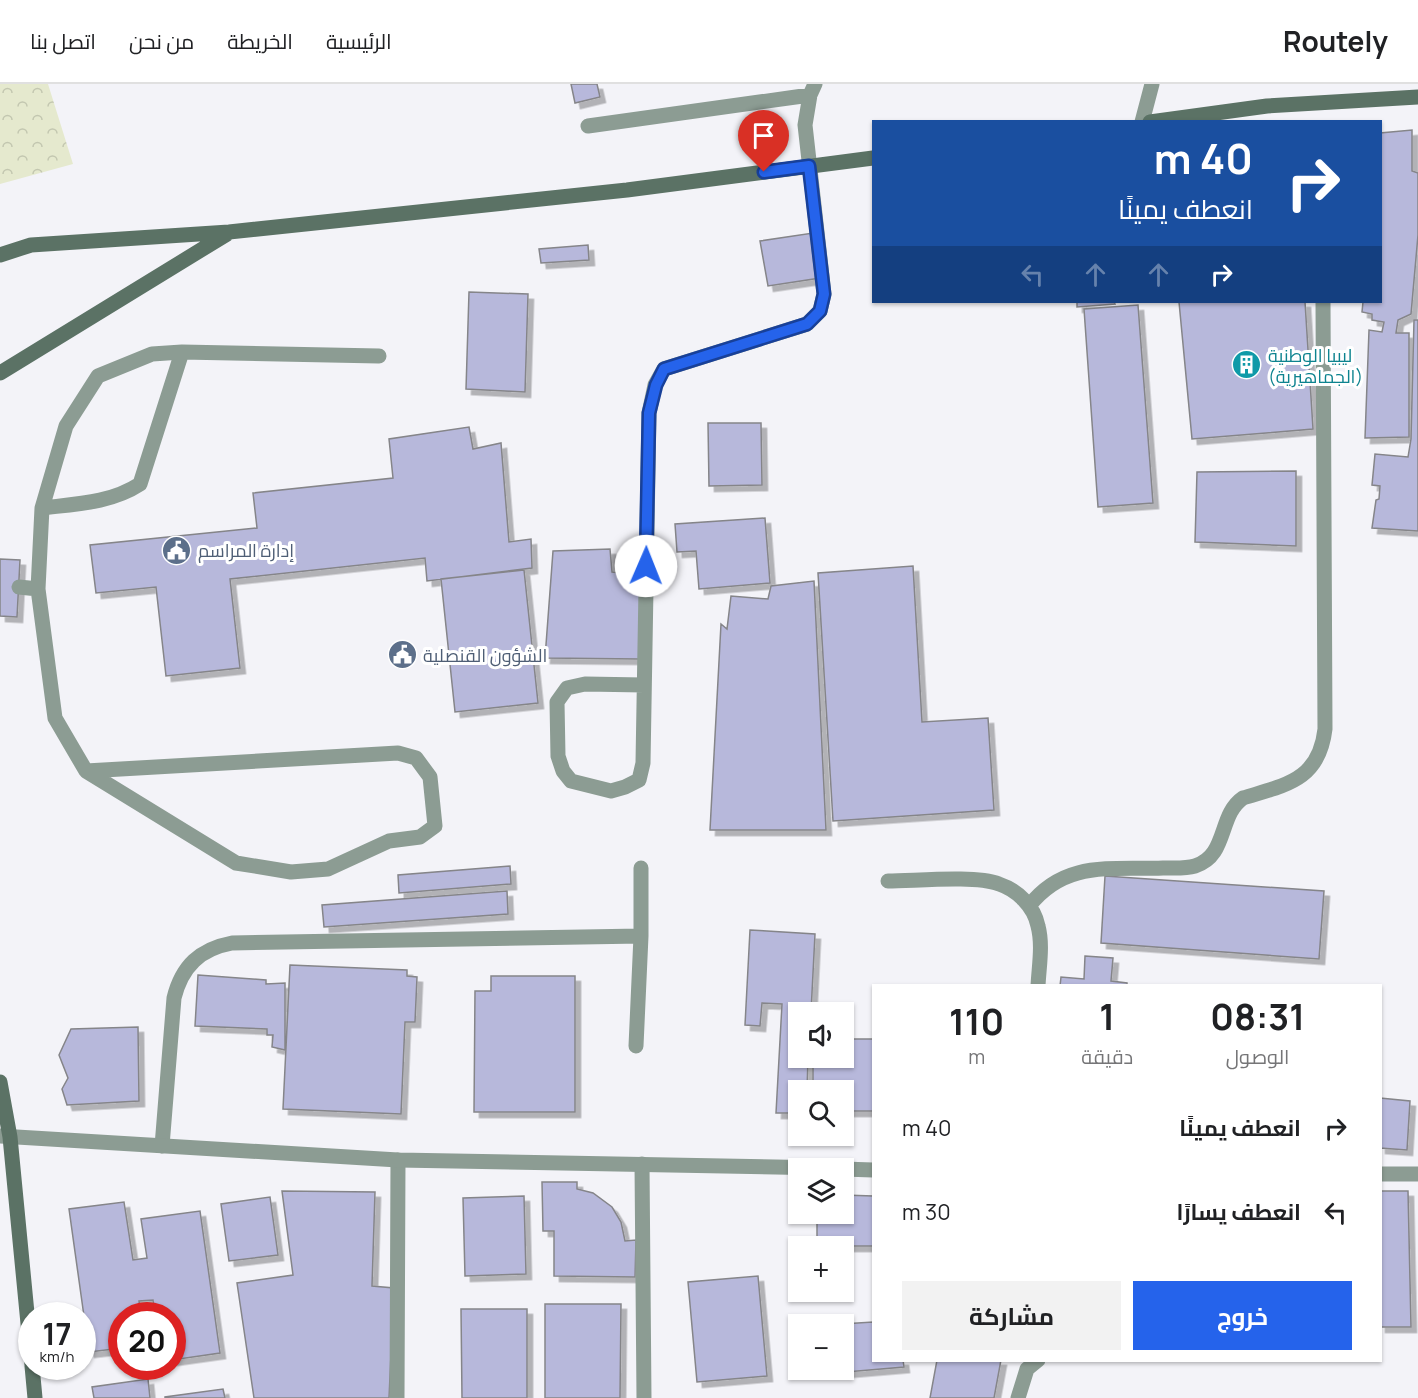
<!DOCTYPE html>
<html lang="ar">
<meta charset="utf-8">
<style>
body{margin:0;font-family:Manrope,Cairo,sans-serif;background:#f2f2f2;color:#202124;direction:rtl;height:100vh;display:flex;flex-direction:column;font-size:22px;white-space:nowrap}
*{box-sizing:border-box;margin:0}
p{font-size:20px;color:#757577}
.icon{flex:none;width:33px;height:33px;fill:none;stroke:currentColor;stroke-width:2;stroke-linecap:round;stroke-linejoin:round}
.map{position:relative;flex:1;overflow:hidden;direction:ltr}
.details{position:absolute;left:872px;top:900px;width:510px;height:378px;display:flex;flex-direction:column;background:#fff;border-radius:0px;box-shadow:0 2px 4px #0004;direction:rtl}
.details>*{flex:none}
.banner{position:absolute;left:872px;top:36px;width:510px;height:183px;border-radius:0px;box-shadow:0 2px 4px #0004;direction:rtl;background:#1a4fa0;color:#fff;overflow:hidden}
.controls{position:absolute;left:788px;top:918px;display:grid;gap:12px}
.controls a{display:grid;place-items:center;width:66px;height:66px;border-radius:0px;background:#fff;box-shadow:0 2px 4px #0004;font-size:30px}
.speed{position:absolute;left:18px;top:1218px;display:flex;gap:12px;font-size:30px;font-weight:700;text-align:center}
.speed>*{display:grid;place-content:center;width:78px;height:78px;border-radius:50%;background:#fff;box-shadow:0 2px 4px #0004;line-height:1}
.speed small{font-size:15px;font-weight:400}
.speed .limit{border:9px solid #d22;background:#fff;color:#111}
.pin{position:absolute;display:grid;place-items:center;width:51px;height:51px;color:#fff;margin:-62px -26px;border-radius:50% 50% 50% 0;rotate:-45deg;box-shadow:0 0 6px #0007}
.pin .icon{rotate:45deg}
.me{position:absolute;width:66px;margin:-33px;rotate:1deg;stroke-linejoin:round;filter:drop-shadow(0 0 4px #0008)}
.turn{display:flex;align-items:center;gap:21px;height:126px;padding:0 30px;font-size:27px}
.turn .icon{width:78px;height:78px;stroke-width:2.5}
.turn b{display:block;font-size:42px;line-height:51px}
.lanes{display:flex;align-items:center;height:57px;padding:0 30px;background:#0003;justify-content:center;gap:30px;direction:ltr}
.lanes .off{opacity:.35}
.eta{display:flex;justify-content:space-evenly;align-items:center;height:102px;text-align:center}
.eta b{font-size:36px;font-weight:700;line-height:42px}
.button{display:flex;gap:12px;margin-top:auto;padding:12px 30px}
.button a{flex:1;height:69px;border-radius:0px;background:#2563eb;color:#fff;font-size:24px;font-weight:700;line-height:69px;text-align:center}
.button a+a{background:#f2f2f2;color:#202124}
ul{padding:0;list-style:none}
li{display:flex;align-items:center;gap:18px;height:84px;padding:0 30px}
li div{flex:1}
li b{display:block;font-size:22px}
li em{font-style:normal}
header{display:flex;align-items:center;gap:36px;box-sizing:border-box;height:84px;padding:0 30px;background:#fff;border-bottom:2px solid #e0e0e0}
header strong{font-size:28px}
nav{display:flex;gap:33px;margin-inline-start:auto;font-size:21px}
.map>svg:first-child{display:block}
.forest{fill:url(#forest-crowns)}
.building{fill:#b7b8db;stroke:#858589;stroke-width:1.5;filter:url(#shadow)}
.lines{fill:none;stroke-linecap:round;stroke-linejoin:round}
.service{stroke:#8c9c93;stroke-width:15}
.minor{stroke:#8c9c93;stroke-width:15}
.tertiary{stroke:#8c9c93;stroke-width:15}
.secondary{stroke:#5b7265;stroke-width:15}
.route-casing{stroke:#184099;stroke-width:15}
.route{stroke:#2563eb;stroke-width:10}
.labels{text-anchor:middle;dominant-baseline:central;stroke-width:6;stroke-linejoin:round;paint-order:stroke}
.culture-label{font-size:18px;fill:#0d838f;stroke:#fff;text-anchor:start}
.service-label{font-size:18px;fill:#4e5e75;stroke:#fff;text-anchor:start}
</style>
<header>
<strong>Routely</strong>
<nav><a>الرئيسية</a><a>الخريطة</a><a>من نحن</a><a>اتصل بنا</a></nav>
</header>
<div class="map">
<svg width="1418" height="1314" viewBox="0 0 1418 1314">
<defs>
<pattern id="forest-crowns" width="20" height="18" patternUnits="userSpaceOnUse" patternTransform="scale(1.5)"><rect width="20" height="18" fill="#e5e9ce"/><path d="M2 6a3 3 0 1 1 6 0M12 15a3 3 0 1 1 6 0" fill="none" stroke="#c3c7b0"/></pattern>
<filter id="shadow"><feDropShadow dx="5.5" dy="5.5" stdDeviation="0" flood-color="#0004"/></filter>
</defs>
<rect width="100%" height="100%" fill="#f3f3f8"/>
<!-- forest -->
<path class="forest" d="M 0,0 L 48,0 L 73,80 L 0,100 Z"/>
<!-- building -->
<path class="building" d="M 571,0 L 597,0 L 600,13 L 575,19 Z
M 1412,46 L 1412,87 L 1418,89 L 1418,151 L 1411,230 L 1398,236 L 1396,249 L 1409,249 L 1409,353 L 1365,354 L 1369,246 L 1382,248 L 1384,238 L 1372,236 L 1372,230 L 1362,228 L 1363,218 L 1380,218 L 1380,49 Z
M 813,149 L 820,194 L 768,202 L 760,157 Z
M 588,161 L 589,176 L 541,179 L 539,165 Z
M 469,208 L 528,210 L 525,308 L 466,305 Z
M 1077,218 L 1114,218 L 1115,220 L 1077,223 Z
M 1179,218 L 1305,218 L 1313,345 L 1192,355 Z
M 1138,221 L 1153,419 L 1098,423 L 1084,225 Z
M 1414,236 L 1418,236 L 1418,447 L 1372,444 L 1376,416 L 1379,415 L 1380,402 L 1372,401 L 1375,370 L 1408,373 L 1411,355 Z
M 708,339 L 761,339 L 762,401 L 709,402 Z
M 469,343 L 473,365 L 501,359 L 509,458 L 531,455 L 532,484 L 427,497 L 425,474 L 230,495 L 240,584 L 166,592 L 156,503 L 96,509 L 90,461 L 257,444 L 253,409 L 393,394 L 389,355 Z
M 1296,387 L 1296,462 L 1195,458 L 1197,388 Z
M 765,434 L 770,499 L 699,505 L 696,467 L 677,468 L 675,440 Z
M 610,465 L 612,488 L 642,491 L 640,575 L 545,574 L 553,467 Z
M 0,475 L 20,476 L 17,533 L 0,532 Z
M 913,482 L 922,638 L 988,634 L 994,726 L 833,737 L 818,489 Z
M 524,486 L 538,619 L 455,628 L 441,495 Z
M 814,497 L 826,746 L 710,746 L 721,540 L 727,545 L 731,512 L 768,515 L 771,502 Z
M 510,782 L 511,800 L 399,809 L 398,791 Z
M 1105,792 L 1324,807 L 1319,875 L 1101,859 Z
M 507,807 L 508,830 L 324,843 L 322,821 Z
M 750,846 L 815,850 L 811,928 L 798,928 L 798,974 L 808,974 L 807,1006 L 798,1006 L 798,1029 L 776,1029 L 782,920 L 762,919 L 760,942 L 745,941 Z
M 1085,872 L 1113,874 L 1111,897 L 1127,899 L 1127,902 L 1060,902 L 1061,893 L 1084,895 Z
M 290,881 L 407,886 L 407,892 L 417,893 L 415,938 L 405,938 L 401,1030 L 283,1025 Z
M 198,891 L 266,896 L 266,900 L 285,899 L 285,966 L 272,963 L 273,951 L 267,951 L 267,945 L 195,942 Z
M 491,892 L 575,892 L 575,1028 L 474,1028 L 475,907 L 491,907 Z
M 138,943 L 139,1017 L 67,1021 L 62,1005 L 68,994 L 59,971 L 71,945 Z
M 843,955 L 873,955 L 873,1027 L 843,1027 L 843,1006 L 813,1006 L 813,974 L 843,974 Z
M 1380,1014 L 1410,1017 L 1407,1066 L 1380,1064 Z
M 542,1098 L 577,1098 L 577,1105 L 593,1109 L 612,1123 L 621,1138 L 625,1157 L 636,1156 L 635,1193 L 554,1192 L 554,1147 L 543,1147 Z
M 282,1107 L 375,1108 L 372,1202 L 394,1204 L 389,1314 L 254,1314 L 237,1199 L 293,1191 Z
M 1380,1107 L 1408,1107 L 1411,1243 L 1380,1243 Z
M 843,1111 L 873,1112 L 873,1162 L 817,1162 L 817,1130 L 843,1130 Z
M 524,1112 L 526,1190 L 465,1192 L 463,1114 Z
M 270,1113 L 278,1171 L 229,1177 L 221,1120 Z
M 124,1118 L 133,1176 L 147,1174 L 141,1135 L 200,1127 L 220,1269 L 172,1276 L 172,1232 L 155,1232 L 153,1216 L 139,1217 L 141,1232 L 122,1232 L 122,1264 L 89,1268 L 69,1125 Z
M 758,1192 L 767,1292 L 697,1298 L 688,1198 Z
M 545,1220 L 621,1220 L 620,1314 L 545,1314 Z
M 461,1225 L 527,1225 L 527,1314 L 462,1314 Z
M 873,1238 L 873,1276 L 903,1276 L 904,1283 L 846,1288 L 842,1240 Z
M 937,1276 L 1001,1276 L 994,1314 L 930,1314 Z
M 148,1295 L 150,1314 L 94,1314 L 92,1303 Z
M 223,1305 L 225,1314 L 165,1314 L 165,1313 Z"/>
<g class="lines">
<!-- service -->
<path class="service" d="M 1142,38 L 1152,0
M 588,42 L 810,11
M 42,424 C 76,420 111,419 140,400 L 182,268
M 19,503 L 38,505
M 644,601 L 585,600 L 567,604 L 557,618 L 558,672 L 563,687 L 571,697 L 611,707 L 625,703 L 639,696 L 643,679 L 649,329 L 655,301 L 664,285 L 807,240 L 820,227 L 824,210 L 805,41 L 810,11 L 815,0
M 398,669 L 416,674 L 430,693 L 435,742 L 420,753 L 389,757 L 328,785 L 291,788 L 236,779 L 86,687 Z
M 86,687 L 55,634 L 38,505 L 42,424 L 66,342 L 98,292 L 152,270 L 182,268 L 379,272
M 888,797 C 915,797 975,791 999,800 C 1017,806 1034,822 1038,842 C 1043,861 1039,882 1038,902
M 1029,822 C 1065,776 1110,786 1163,784 C 1174,784 1185,785 1195,782 C 1228,772 1218,731 1243,714 C 1285,701 1319,697 1325,645 L 1323,218
M 636,962 L 641,852 L 641,784
M 162,1062 L 174,914 C 182,882 200,865 232,859 L 641,852"/>
<!-- minor -->
<path class="minor" d="M 642,1080 L 644,1314
M 397,1314 L 398,1076
M 1018,1314 L 1027,1285 L 1038,1276"/>
<!-- tertiary -->
<path class="tertiary" d="M 0,1052 L 398,1076 L 828,1084
M 843,1085 L 873,1086
M 1380,1090 L 1418,1090"/>
<!-- secondary -->
<path class="secondary" d="M 1150,38 L 1267,22 L 1418,13
M 0,171 L 31,161 L 229,148 L 627,106 L 873,74
M 0,289 L 227,150
M 0,998 L 10,1053 L 32,1281
M 32,1282 L 35,1314"/>
</g>
<g class="lines">
<defs>
<path id="route" d="M 646,482 L 649,329 L 656,301 L 664,285 L 807,240 L 820,227 L 824,210 L 809,82 L 764,88"/>
</defs>
<!-- route casing -->
<use href="#route" class="route-casing"/>
<!-- route -->
<use href="#route" class="route"/>
</g>
<!-- icons -->
<defs>
<symbol id="building-disc" viewBox="-11 -11 22 22"><circle r="9.5" fill="#0f9aa8" stroke="#fff"/><path d="M-4-6H4V6H1V3H-1V6H-4ZM-2.5-4.3h1.7v1.8h-1.7ZM.8-4.3h1.7v1.8H.8ZM-2.5-1h1.7V.8h-1.7ZM.8-1h1.7V.8H.8Z" fill="#fff"/></symbol>
<symbol id="civic-disc" viewBox="-11 -11 22 22"><circle r="9.5" fill="#5c6f8a" stroke="#fff"/><path d="M-.6-6.5H3V-4.5H.6V-3L4-1V1h2V6H-6V1h2V-1L-.6-3ZM-1.2 2.5V6h2.4V2.5Z" fill="#fff"/></symbol>
</defs>
<g fill-rule="evenodd">
<use href="#building-disc" x="1230" y="264" width="33" height="33"/>
<use href="#civic-disc" x="160" y="450" width="33" height="33"/>
<use href="#civic-disc" x="386" y="554" width="33" height="33"/>
</g>
<g class="labels">
<!-- culture labels -->
<g class="culture-label">
<text x="1268" y="271">ليبيا الوطنية<tspan x="1268" dy="21">(الجماهيرية)</tspan></text>
</g>
<!-- service labels -->
<g class="service-label">
<text x="198" y="466">إدارة المراسم</text>
<text x="423" y="571">الشؤون القنصلية</text>
</g>
</g>
</svg>
<div class="controls">
<a><svg class="icon" aria-label="sound" viewBox="0 0 24 24"><path d="M4 9h4l5-4v14l-5-4H4zM17 9q2 3 0 6"/></svg></a>
<a><svg class="icon" aria-label="search" viewBox="0 0 24 24"><circle cx="10" cy="10" r="6"/><path d="M15 15l6 6"/></svg></a>
<a><svg class="icon" aria-label="layers" viewBox="0 0 24 24"><path d="M12 4l9 5-9 5-9-5zM3 14l9 5 9-5"/></svg></a>
<a>+</a>
<a>−</a>
</div>
<div class="speed"><div>17<small>km/h</small></div><div class="limit">20</div></div>
<div class="pin" style="left:764px;top:88px;background:#d93025"><svg class="icon" aria-label="arrive" viewBox="0 0 24 24"><path d="M6 21V4h12l-3 4 3 4H6"/></svg></div>
<svg class="me" style="left:646px;top:482px" viewBox="-20 -20 40 40"><circle r="19" fill="#fff"/><path d="M0-13L10 11 0 6-10 11z" fill="#2563eb"/></svg>
<div class="banner">
<div class="turn"><svg class="icon" aria-label="right" viewBox="0 0 24 24"><path d="M7 20v-9h11M14 6l5 5-5 5"/></svg><div><b>40 m</b>انعطف يمينًا</div></div>
<div class="lanes"><svg class="icon off" aria-label="left" viewBox="0 0 24 24"><path d="M17 20v-9H6M10 6l-5 5 5 5"/></svg><svg class="icon off" aria-label="ahead" viewBox="0 0 24 24"><path d="M12 20V5M6 11l6-6 6 6"/></svg><svg class="icon off" aria-label="ahead" viewBox="0 0 24 24"><path d="M12 20V5M6 11l6-6 6 6"/></svg><svg class="icon" aria-label="right" viewBox="0 0 24 24"><path d="M7 20v-9h11M14 6l5 5-5 5"/></svg></div>
</div>
<section class="details">
<div class="eta">
<div><b>08:31</b><p>الوصول</p></div>
<div><b>1</b><p>دقيقة</p></div>
<div><b>110</b><p>m</p></div>
</div>
<ul>
<li><svg class="icon" aria-label="right" viewBox="0 0 24 24"><path d="M7 20v-9h11M14 6l5 5-5 5"/></svg><div><b>انعطف يمينًا</b></div><em>40 m</em></li>
<li><svg class="icon" aria-label="left" viewBox="0 0 24 24"><path d="M17 20v-9H6M10 6l-5 5 5 5"/></svg><div><b>انعطف يسارًا</b></div><em>30 m</em></li>
</ul>
<div class="button"><a>خروج</a><a>مشاركة</a></div>
</section>
</div>
